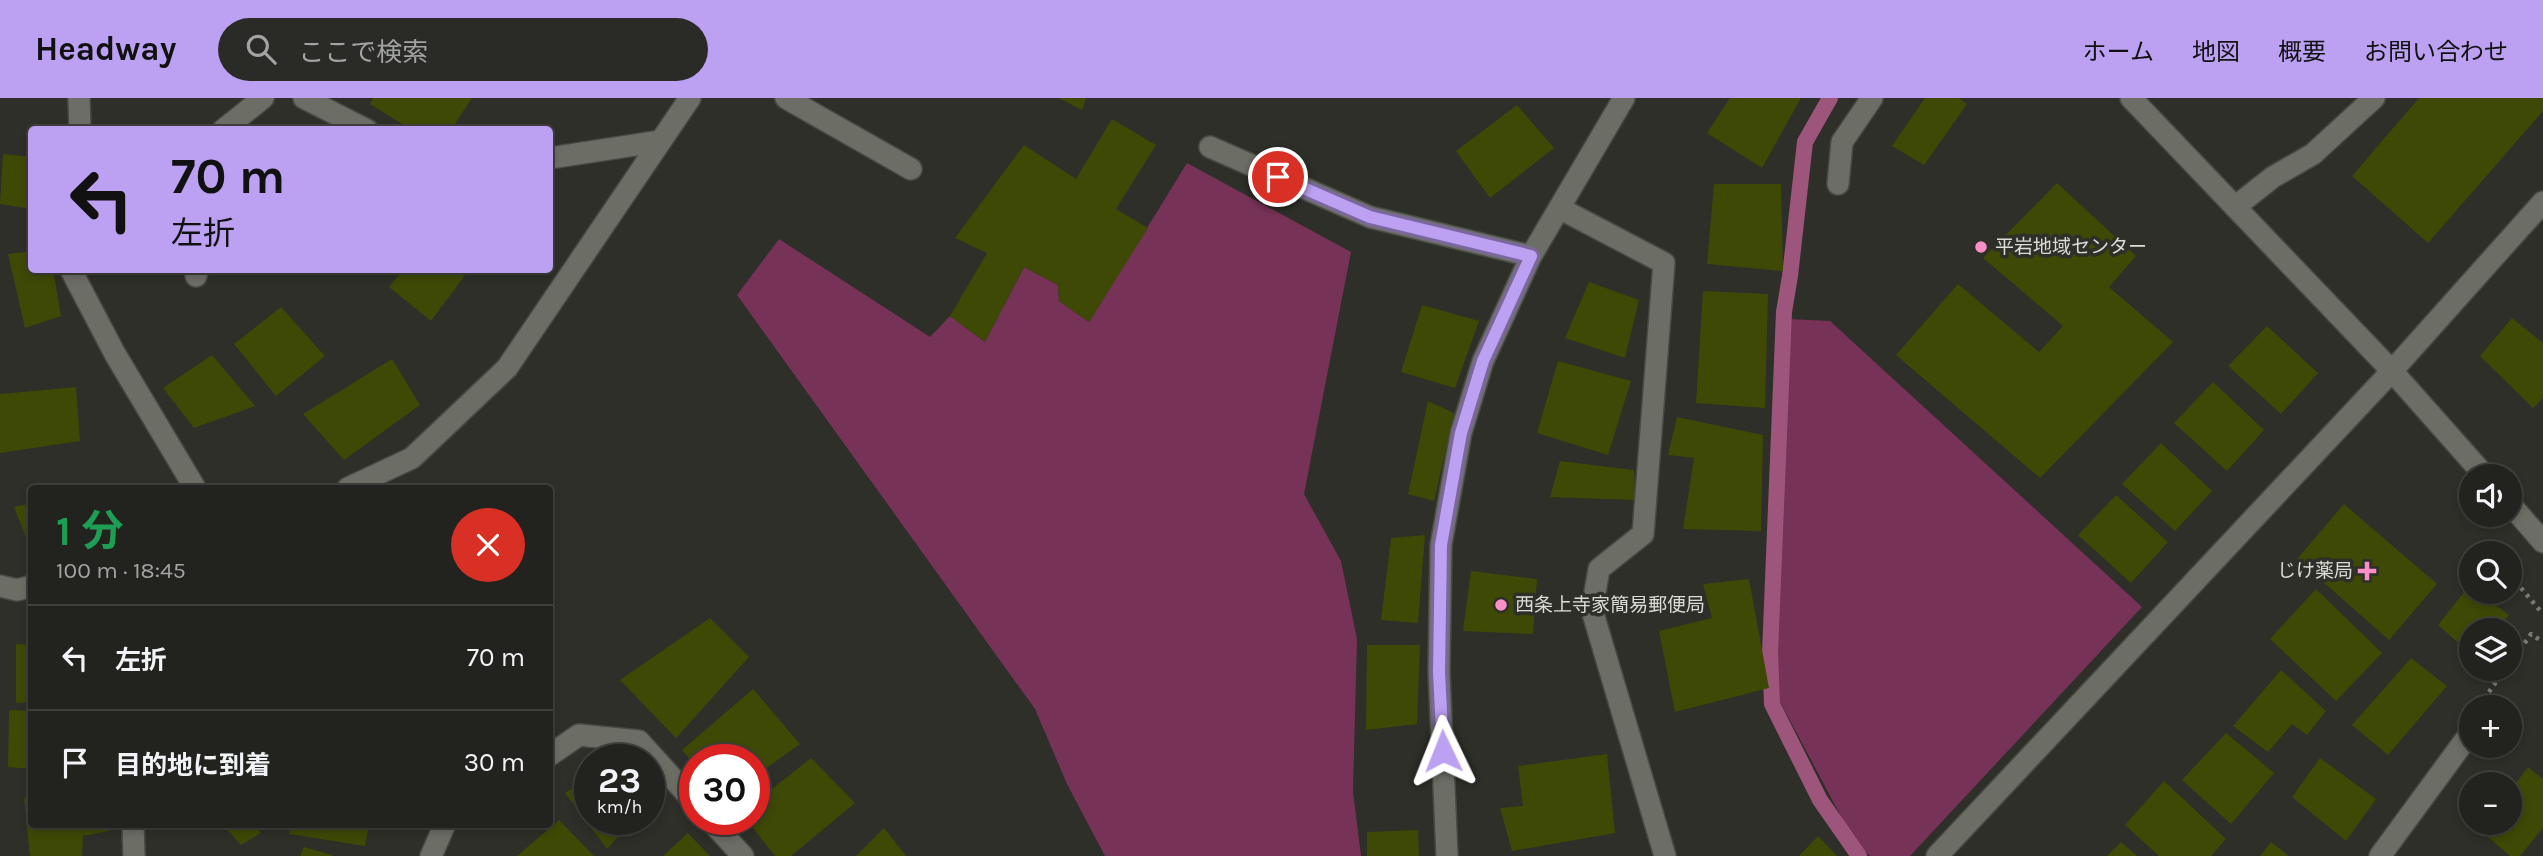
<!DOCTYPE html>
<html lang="ja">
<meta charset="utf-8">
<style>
body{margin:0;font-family:Karla,"Noto Sans JP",sans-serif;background:#2a2b27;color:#f1f3f6;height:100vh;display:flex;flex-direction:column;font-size:26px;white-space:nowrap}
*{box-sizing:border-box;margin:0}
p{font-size:23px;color:#a2a4a4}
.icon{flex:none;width:38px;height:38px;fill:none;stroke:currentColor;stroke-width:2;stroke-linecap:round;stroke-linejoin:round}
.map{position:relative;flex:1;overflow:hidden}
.side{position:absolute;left:28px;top:387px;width:525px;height:343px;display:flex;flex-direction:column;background:#22231e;border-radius:7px;box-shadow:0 4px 10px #0003,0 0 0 2px #3f403c}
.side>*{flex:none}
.hud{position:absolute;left:28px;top:28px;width:525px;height:147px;border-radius:7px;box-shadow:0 4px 10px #0003,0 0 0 2px #3f403c;background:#bca0f2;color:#111;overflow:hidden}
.fabs{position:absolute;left:2459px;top:366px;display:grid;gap:14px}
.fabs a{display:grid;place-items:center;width:63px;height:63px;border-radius:50%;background:#22231e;box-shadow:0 4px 10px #0003,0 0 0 2px #3f403c;font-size:35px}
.speed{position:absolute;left:574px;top:646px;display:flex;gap:14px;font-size:35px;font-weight:700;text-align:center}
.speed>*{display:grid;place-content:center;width:91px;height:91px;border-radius:50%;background:#22231e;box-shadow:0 4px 10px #0003,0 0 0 2px #3f403c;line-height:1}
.speed small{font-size:18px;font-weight:400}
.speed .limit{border:10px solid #d22;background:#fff;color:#111}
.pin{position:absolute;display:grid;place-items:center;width:60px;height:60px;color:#fff;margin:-30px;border:4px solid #fff;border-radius:50%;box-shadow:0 2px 7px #0007}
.me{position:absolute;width:77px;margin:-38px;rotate:358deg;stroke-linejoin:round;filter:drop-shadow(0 0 5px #0008)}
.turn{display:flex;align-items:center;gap:24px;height:147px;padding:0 28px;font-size:32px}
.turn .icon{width:91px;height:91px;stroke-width:2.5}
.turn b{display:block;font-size:49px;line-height:60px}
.round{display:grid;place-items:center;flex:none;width:74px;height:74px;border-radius:37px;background:#2a2b27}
.overview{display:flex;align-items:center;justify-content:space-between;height:119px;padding:0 28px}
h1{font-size:42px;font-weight:700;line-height:52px;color:#1e9e55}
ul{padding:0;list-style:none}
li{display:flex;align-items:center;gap:21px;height:105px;padding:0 28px;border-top:2px solid #3f403c}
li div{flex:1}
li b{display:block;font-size:26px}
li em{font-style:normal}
header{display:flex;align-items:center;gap:42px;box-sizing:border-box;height:98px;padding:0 35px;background:#bca0f2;color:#111}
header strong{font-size:33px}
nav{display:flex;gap:38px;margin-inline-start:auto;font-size:24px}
.search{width:490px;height:63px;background:#2a2b27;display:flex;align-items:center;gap:18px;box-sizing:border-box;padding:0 24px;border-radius:38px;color:#a2a4a4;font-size:26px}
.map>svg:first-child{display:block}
.green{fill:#763257}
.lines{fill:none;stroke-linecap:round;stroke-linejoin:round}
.stream{stroke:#9e557b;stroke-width:16}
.building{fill:#3e4906}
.lane-casing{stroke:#484a44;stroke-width:24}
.street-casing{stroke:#484a44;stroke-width:24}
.secondary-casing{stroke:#484a44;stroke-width:24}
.path{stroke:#787a74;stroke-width:4.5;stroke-dasharray:3.5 5;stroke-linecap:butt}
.lane{stroke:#6c6e66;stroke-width:21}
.street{stroke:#6c6e66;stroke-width:21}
.secondary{stroke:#6c6e66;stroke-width:21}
.route-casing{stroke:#7a689d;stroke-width:18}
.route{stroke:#bca0f2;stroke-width:12}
.poi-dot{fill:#fa8fc7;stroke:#2d2f28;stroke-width:2.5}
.labels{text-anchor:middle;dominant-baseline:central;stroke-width:7;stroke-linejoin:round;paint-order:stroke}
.poi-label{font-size:19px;fill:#dadcd7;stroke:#2d2f28;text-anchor:start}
</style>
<header>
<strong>Headway</strong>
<div class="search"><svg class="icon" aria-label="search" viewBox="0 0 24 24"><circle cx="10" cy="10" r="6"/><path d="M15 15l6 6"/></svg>ここで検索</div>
<nav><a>ホーム</a><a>地図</a><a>概要</a><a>お問い合わせ</a></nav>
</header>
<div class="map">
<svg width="2543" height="758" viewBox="0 0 2543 758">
<rect width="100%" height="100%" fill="#2d2f28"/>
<!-- green -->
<path class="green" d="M 1187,65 L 1351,154 L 1304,396 L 1341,463 L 1357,541 L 1353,694 L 1361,758 L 1105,758 L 1067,686 L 1035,611 L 737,197 L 779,141 L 930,239 L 950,218 L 985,244 L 1024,169 L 1058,187 L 1059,203 L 1089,224 Z
M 1789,221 L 1830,223 L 2142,509 L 1910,758 L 1870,758 L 1853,741 L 1776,596 Z"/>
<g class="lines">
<!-- stream -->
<path class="stream" d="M 1830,0 L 1805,44 L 1790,178 L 1784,214 L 1770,555 L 1772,606 L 1820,702 L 1859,758"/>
</g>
<!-- building -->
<path class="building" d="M 373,0 L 472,0 L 451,32 L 412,32 L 370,6 Z
M 1059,0 L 1086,0 L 1082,12 Z
M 1730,0 L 1801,0 L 1762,70 L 1707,35 Z
M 1925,0 L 1959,0 L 1967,6 L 1924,67 L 1892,48 Z
M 2419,0 L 2543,0 L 2543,13 L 2428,145 L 2352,78 Z
M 1517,7 L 1554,50 L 1490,100 L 1456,53 Z
M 1112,21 L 1156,47 L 1116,111 L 1148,130 L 1089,224 L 1059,203 L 1058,187 L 1024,169 L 985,244 L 950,218 L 987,155 L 955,140 L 1024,47 L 1076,81 Z
M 3,56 L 32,59 L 32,111 L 0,106 Z
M 2057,85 L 2136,158 L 2109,189 L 2173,244 L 2040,380 L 1896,257 L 1958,186 L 2039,254 L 2063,228 L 1983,160 Z
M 1714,86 L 1781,86 L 1783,173 L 1707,166 Z
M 32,153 L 32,172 L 53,172 L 61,218 L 25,230 L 8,156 Z
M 403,172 L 469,172 L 431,223 L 389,189 Z
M 1589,184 L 1639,202 L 1625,260 L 1565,240 Z
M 1703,193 L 1768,196 L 1765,310 L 1696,305 Z
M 1422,207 L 1479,223 L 1455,290 L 1401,274 Z
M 281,209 L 325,258 L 276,298 L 234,246 Z
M 2512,220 L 2543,245 L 2543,300 L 2533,310 L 2480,258 Z
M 2267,228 L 2318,275 L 2281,316 L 2228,268 Z
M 212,257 L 255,308 L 194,330 L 163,290 Z
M 392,261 L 420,307 L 344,362 L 303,316 Z
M 1558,263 L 1631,283 L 1608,357 L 1537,335 Z
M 2213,284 L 2264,332 L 2227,373 L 2174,325 Z
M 76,289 L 80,343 L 0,355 L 0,296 Z
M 1428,303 L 1454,315 L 1434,403 L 1408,396 Z
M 1677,319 L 1763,337 L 1761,433 L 1683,431 L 1694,360 L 1668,357 Z
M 2161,345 L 2212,393 L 2175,433 L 2122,386 Z
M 1560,363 L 1634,372 L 1635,402 L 1550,399 Z
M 2116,397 L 2168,444 L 2131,485 L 2078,437 Z
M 32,405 L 32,452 L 31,452 L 14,409 Z
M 2344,406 L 2437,486 L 2389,542 L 2297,461 Z
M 1425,437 L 1418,525 L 1381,522 L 1391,440 Z
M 1471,473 L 1537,481 L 1533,536 L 1463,533 Z
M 1749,481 L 1769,590 L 1675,614 L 1659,533 L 1712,520 L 1703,486 Z
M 2469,488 L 2471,494 L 2477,494 L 2509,517 L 2498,532 L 2471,532 L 2471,556 L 2438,527 Z
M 2316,491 L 2382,555 L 2336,603 L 2270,541 Z
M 710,520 L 749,559 L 676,640 L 620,582 Z
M 16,546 L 32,547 L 32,604 L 16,605 Z
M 1367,547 L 1420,547 L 1417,626 L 1366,632 Z
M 2411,560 L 2447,588 L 2388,657 L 2352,627 Z
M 2281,572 L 2326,613 L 2307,637 L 2292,626 L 2268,654 L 2233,628 Z
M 753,591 L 800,646 L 754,679 L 754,662 L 695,662 L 695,667 L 682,652 Z
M 9,612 L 32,613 L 32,671 L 8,669 Z
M 2226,635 L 2274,675 L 2231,726 L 2182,682 Z
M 1607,656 L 1615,735 L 1512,753 L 1500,710 L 1523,708 L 1518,668 Z
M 811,660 L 855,705 L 791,758 L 775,758 L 746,721 L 754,721 L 754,705 Z
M 2320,660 L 2376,701 L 2346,743 L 2292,699 Z
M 2528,669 L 2543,681 L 2543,730 L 2520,758 L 2510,758 L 2480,732 L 2485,724 L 2510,724 L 2510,693 Z
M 590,679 L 590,721 L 634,721 L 607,751 L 565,695 Z
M 2164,683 L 2226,741 L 2211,758 L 2159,758 L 2125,727 Z
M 24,700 L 32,700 L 32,726 L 108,726 L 109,733 L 83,738 L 82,758 L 30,758 Z
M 559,722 L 594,758 L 517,758 Z
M 222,726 L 254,726 L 261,735 L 241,747 Z
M 292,726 L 369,726 L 365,748 L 289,736 Z
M 884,730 L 906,758 L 856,758 Z
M 1418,732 L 1419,758 L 1367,758 L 1367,734 Z
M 688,735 L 710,758 L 663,758 Z
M 1818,738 L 1837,758 L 1799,758 Z
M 2121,744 L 2137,758 L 2107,758 Z
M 2271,744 L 2289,758 L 2260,758 Z
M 304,749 L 332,757 L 332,758 L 300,758 Z"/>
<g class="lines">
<defs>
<path id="lane" d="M 786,0 L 911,71
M 1210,49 L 1370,119 L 1531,158"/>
<path id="street" d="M 79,0 L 80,32
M 304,0 L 367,32
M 223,32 L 263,0
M 550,60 L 661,43
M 1838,86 L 1842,44 L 1872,0
M 2235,109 L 2273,79 L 2313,56 L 2374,0
M 1559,110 L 1664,165 L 1643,436 L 1599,471 L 1592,512 L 1665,758
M 71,172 L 115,256 L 195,390
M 196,178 L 197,172
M 348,390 L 412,360 L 507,270 L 690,0
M 0,488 L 17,492 L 32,488
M 550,657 L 579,637 L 639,643 L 695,705
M 709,721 L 743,758
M 133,726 L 134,758
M 431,758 L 445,726
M 1447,758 L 1439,574 L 1441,447 L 1461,335 L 1483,263 L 1531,158 L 1624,0
M 1937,758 L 2392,273 L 2543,104
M 2380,758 L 2471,634"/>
<path id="secondary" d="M 2131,0 L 2392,273 L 2485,378
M 2510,406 L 2543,444"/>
</defs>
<!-- lane casing -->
<use href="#lane" class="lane-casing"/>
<!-- street casing -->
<use href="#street" class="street-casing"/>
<!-- secondary casing -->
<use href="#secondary" class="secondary-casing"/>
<!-- path -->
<path class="path" d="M 2510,477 L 2543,516
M 2510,566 L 2531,536 L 2543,544
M 2484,601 L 2506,570"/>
<!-- lane -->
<use href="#lane" class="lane"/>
<!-- street -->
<use href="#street" class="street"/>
<!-- secondary -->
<use href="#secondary" class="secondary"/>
</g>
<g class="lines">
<defs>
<path id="route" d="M 1278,79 L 1370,119 L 1531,158 L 1483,263 L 1461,335 L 1457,357 L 1441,447 L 1439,574 L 1443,653"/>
</defs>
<!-- route casing -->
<use href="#route" class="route-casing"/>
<!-- route -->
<use href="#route" class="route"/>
</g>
<!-- markers -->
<g class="poi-dot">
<circle cx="1981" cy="149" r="7"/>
<path d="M2363.5 462.5h7v7h7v7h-7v7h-7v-7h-7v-7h7z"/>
<circle cx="1501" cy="507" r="7"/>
</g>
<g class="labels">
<!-- poi labels -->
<g class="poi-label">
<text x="1995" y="149">平岩地域センター</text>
<text x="2353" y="473" text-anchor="end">じけ薬局</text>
<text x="1515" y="507">西条上寺家簡易郵便局</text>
</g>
</g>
</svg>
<div class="fabs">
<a><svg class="icon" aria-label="sound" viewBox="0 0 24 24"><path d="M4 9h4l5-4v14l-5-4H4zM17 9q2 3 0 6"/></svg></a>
<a><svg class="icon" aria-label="search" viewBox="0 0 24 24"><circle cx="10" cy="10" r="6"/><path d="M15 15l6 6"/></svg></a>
<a><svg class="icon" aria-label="layers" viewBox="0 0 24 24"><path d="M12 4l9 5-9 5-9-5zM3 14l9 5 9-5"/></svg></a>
<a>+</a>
<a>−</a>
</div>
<div class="speed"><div>23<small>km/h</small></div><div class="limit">30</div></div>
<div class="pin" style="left:1278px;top:79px;background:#d93025"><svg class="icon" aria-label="arrive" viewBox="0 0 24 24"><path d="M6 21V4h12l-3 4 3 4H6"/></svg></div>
<svg class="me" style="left:1443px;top:653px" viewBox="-20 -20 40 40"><path d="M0-17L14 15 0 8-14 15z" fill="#bca0f2" stroke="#fff" stroke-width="4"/></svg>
<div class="hud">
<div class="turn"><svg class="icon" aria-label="left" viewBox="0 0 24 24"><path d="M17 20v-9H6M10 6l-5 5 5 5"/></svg><div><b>70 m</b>左折</div></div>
</div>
<section class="side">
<div class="overview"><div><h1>1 分</h1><p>100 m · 18:45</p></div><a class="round" style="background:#d93025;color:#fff"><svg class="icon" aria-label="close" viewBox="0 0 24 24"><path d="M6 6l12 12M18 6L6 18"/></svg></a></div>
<ul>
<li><svg class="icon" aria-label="left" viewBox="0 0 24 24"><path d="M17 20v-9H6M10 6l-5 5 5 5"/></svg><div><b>左折</b></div><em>70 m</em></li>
<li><svg class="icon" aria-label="arrive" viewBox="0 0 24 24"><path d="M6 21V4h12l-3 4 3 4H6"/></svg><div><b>目的地に到着</b></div><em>30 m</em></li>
</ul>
</section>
</div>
